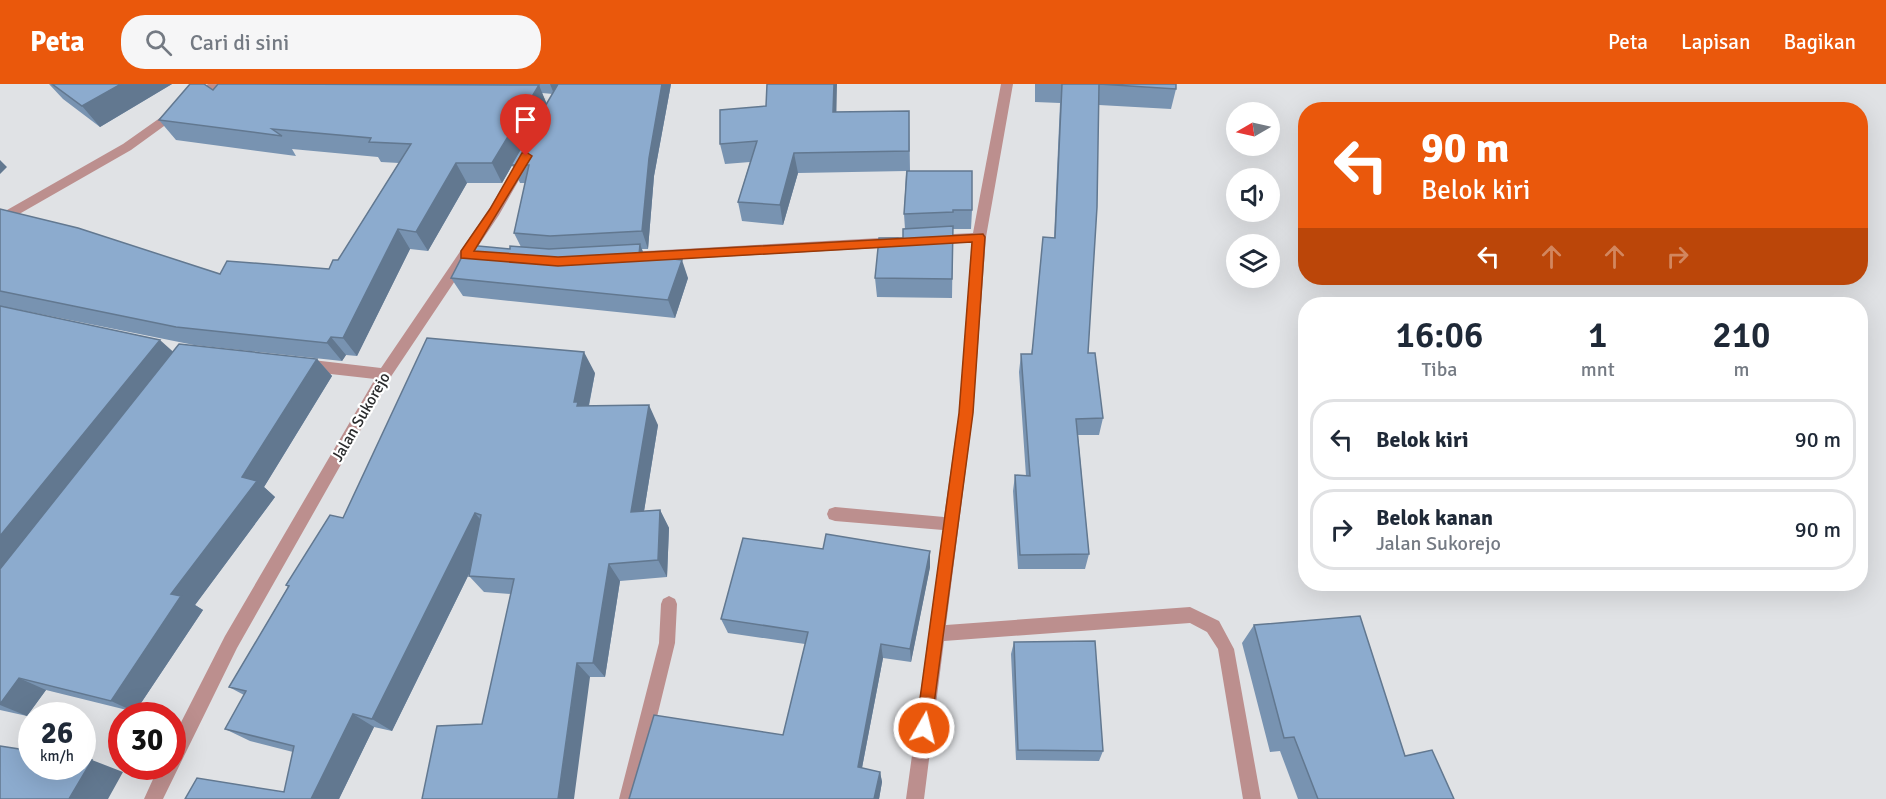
<!DOCTYPE html>
<html lang="id">
<style>
body{margin:0;font-family:Signika,sans-serif;background:#f6f6f7;color:#1f2937;height:100vh;display:flex;flex-direction:column;font-size:22px;white-space:nowrap}
*{box-sizing:border-box;margin:0}
p{font-size:20px;color:#747a83}
.icon{flex:none;width:33px;height:33px;fill:none;stroke:currentColor;stroke-width:2;stroke-linecap:round;stroke-linejoin:round}
.map{position:relative;flex:1;overflow:hidden}
.drawer{position:absolute;left:1298px;top:213px;width:570px;height:294px;display:flex;flex-direction:column;background:#fff;border-radius:24px;box-shadow:0 6px 24px #0002}
.drawer>*{flex:none}
.hud{position:absolute;left:1298px;top:18px;width:570px;height:183px;border-radius:24px;box-shadow:0 6px 24px #0002;background:#ea580c;color:#fff;overflow:hidden}
.needle{width:39px;rotate:261deg}
.buttons{position:absolute;left:1226px;top:18px;display:grid;gap:12px}
.buttons a{display:grid;place-items:center;width:54px;height:54px;border-radius:50%;background:#fff;box-shadow:0 6px 24px #0002;font-size:30px}
.speed{position:absolute;left:18px;top:618px;display:flex;gap:12px;font-size:30px;font-weight:700;text-align:center}
.speed>*{display:grid;place-content:center;width:78px;height:78px;border-radius:50%;background:#fff;box-shadow:0 6px 24px #0002;line-height:1}
.speed small{font-size:15px;font-weight:400}
.speed .limit{border:9px solid #d22;background:#fff;color:#111}
.pin{position:absolute;display:grid;place-items:center;width:51px;height:51px;color:#fff;margin:-62px -26px;border-radius:50% 50% 50% 0;rotate:-45deg;box-shadow:0 0 6px #0007}
.pin .icon{rotate:45deg}
.me{position:absolute;width:66px;margin:-33px;rotate:8deg;stroke-linejoin:round;filter:drop-shadow(0 0 4px #0008)}
.turn{display:flex;align-items:center;gap:21px;height:126px;padding:0 24px;font-size:27px}
.turn .icon{width:78px;height:78px;stroke-width:2.5}
.turn b{display:block;font-size:42px;line-height:51px}
.lanes{display:flex;align-items:center;height:57px;padding:0 24px;background:#0003;justify-content:center;gap:30px;direction:ltr}
.lanes .off{opacity:.35}
.eta{display:flex;justify-content:space-evenly;align-items:center;height:102px;text-align:center}
.eta b{font-size:36px;font-weight:600;line-height:42px}
ul{padding:0;list-style:none}
li{display:flex;align-items:center;gap:18px;height:81px;margin:0 12px 9px;padding:0 12px;border:3px solid #e0e1e3;border-radius:24px}
li div{flex:1}
li b{display:block;font-size:22px}
li em{font-style:normal}
header{display:flex;align-items:center;gap:36px;box-sizing:border-box;height:84px;padding:0 30px;background:#ea580c;color:#fff}
header strong{font-size:28px}
nav{display:flex;gap:33px;margin-inline-start:auto;font-size:21px}
.search{width:420px;height:54px;background:#f6f6f7;display:flex;align-items:center;gap:15px;box-sizing:border-box;padding:0 21px;border-radius:24px;color:#747a83;font-size:22px}
.map>svg:first-child{display:block}
.lines{fill:none;stroke-linecap:round;stroke-linejoin:round}
.street{fill:#bc8f8e;fill-rule:evenodd}
.wall{fill:#7893b1;fill-rule:evenodd}
.shaded-wall{fill:#627890}
.building{fill:#8cabce;stroke:#627890;stroke-width:1.5}
.route{fill:#ea580c;stroke:#983908;stroke-width:1.5}
.labels{text-anchor:middle;dominant-baseline:central;stroke-width:4.5;stroke-linejoin:round;paint-order:stroke}
.street-label{font-size:16px;fill:#2a2b2c;stroke:#fff}
</style>
<header>
<strong>Peta</strong>
<div class="search"><svg class="icon" aria-label="search" viewBox="0 0 24 24"><circle cx="10" cy="10" r="6"/><path d="M15 15l6 6"/></svg>Cari di sini</div>
<nav><a>Peta</a><a>Lapisan</a><a>Bagikan</a></nav>
</header>
<div class="map">
<svg width="1886" height="715" viewBox="0 0 1886 715">
<rect width="100%" height="100%" fill="#e0e2e5"/>
<g class="lines">
<!-- street -->
<path class="street" d="M 208,0 L 222,0 L 131,66 L 0,141 L 0,130 L 123,60 Z
M 1001,0 L 1013,0 L 986,153 L 973,329 L 946,541 L 1190,523 L 1219,537 L 1234,565 L 1261,715 L 1243,715 L 1218,565 L 1207,548 L 1190,539 L 944,557 L 924,715 L 906,715 L 943,446 L 835,437 L 829,435 L 827,430 L 829,425 L 835,423 L 944,433 L 959,329 L 972,158 L 934,161 L 927,156 L 934,151 L 973,149 Z
M 526,69 L 532,73 L 499,131 L 390,294 L 237,564 L 163,715 L 144,715 L 159,682 L 172,682 L 172,656 L 225,552 L 375,295 L 304,287 L 299,285 L 297,281 L 299,277 L 304,275 L 381,284 L 489,125 L 522,70 Z
M 898,153 L 905,158 L 898,163 L 628,178 L 621,173 L 628,168 Z
M 669,512 L 675,515 L 677,520 L 675,559 L 637,715 L 619,715 L 659,559 L 661,520 L 663,515 Z"/>
</g>
<!-- wall -->
<path class="wall" d="M 49,0 L 172,0 L 100,43 L 63,15 Z
M 218,0 L 671,0 L 654,92 L 648,165 L 642,165 L 644,172 L 688,194 L 675,234 L 463,212 L 451,194 L 510,165 L 521,163 L 514,149 L 525,99 L 520,99 L 512,81 L 502,99 L 467,99 L 428,167 L 410,165 L 357,272 L 346,271 L 342,277 L 194,261 L 0,222 L 0,125 L 220,190 L 329,185 L 338,176 L 399,79 L 381,78 L 378,73 L 292,65 L 296,72 L 176,56 L 159,36 L 213,6 ZM 542,9 L 553,10 L 547,20 Z
M 1035,0 L 1176,0 L 1176,5 L 1171,25 L 1099,21 L 1088,269 L 1103,334 L 1099,351 L 1078,351 L 1089,470 L 1085,485 L 1018,485 L 1013,407 L 1015,391 L 1026,392 L 1019,288 L 1021,270 L 1031,270 L 1054,154 L 1060,19 L 1035,18 Z
M 909,27 L 910,87 L 972,126 L 971,145 L 953,145 L 952,214 L 877,213 L 875,194 L 903,154 L 905,145 L 904,130 L 906,87 L 798,89 L 783,141 L 742,137 L 738,118 L 750,78 L 725,80 L 720,60 L 836,28 Z
M 0,222 L 173,268 L 317,275 L 332,292 L 264,403 L 275,413 L 195,521 L 203,526 L 135,628 L 46,606 L 27,632 L 0,626 Z
M 595,289 L 589,322 L 658,341 L 644,427 L 660,426 L 669,444 L 667,493 L 620,497 L 605,593 L 590,593 L 482,640 L 511,510 L 484,508 L 469,492 L 469,490 L 392,647 L 374,643 L 339,715 L 185,715 L 284,708 L 293,668 L 250,657 L 225,645 L 244,611 L 229,603 L 288,503 L 286,501 L 343,434 Z
M 823,465 L 930,467 L 930,483 L 911,578 L 883,574 L 862,684 L 880,688 L 882,698 L 879,715 L 629,715 L 783,651 L 805,560 L 728,549 L 721,535 Z
M 1254,541 L 1405,672 L 1454,715 L 1298,715 L 1280,667 L 1270,668 L 1242,559 Z
M 1014,558 L 1103,667 L 1099,677 L 1016,676 L 1011,570 Z"/>
<!-- shaded-wall -->
<path class="shaded-wall" d="M 121,0 L 172,0 L 100,43 L 82,22 Z
M 550,0 L 560,0 L 554,10 Z
M 662,0 L 671,0 L 654,92 L 648,165 L 642,147 L 649,74 Z
M 834,0 L 837,0 L 836,48 L 833,28 Z
M 539,1 L 547,21 L 502,99 L 492,79 Z
M 794,69 L 798,89 L 783,141 L 780,121 Z
M 0,76 L 7,83 L 0,90 Z
M 456,79 L 467,99 L 428,167 L 416,148 Z
M 398,145 L 410,165 L 357,272 L 343,254 Z
M 640,160 L 647,179 L 639,171 Z
M 682,176 L 688,194 L 675,234 L 668,216 Z
M 331,253 L 346,271 L 342,277 L 327,259 Z
M 160,256 L 179,273 L 0,499 L 0,452 Z
M 584,268 L 595,289 L 586,335 L 574,318 Z
M 317,275 L 332,292 L 264,403 L 275,413 L 195,521 L 203,526 L 135,628 L 111,617 L 171,510 L 242,393 Z
M 649,321 L 658,341 L 641,446 L 631,428 Z
M 660,426 L 669,444 L 667,493 L 658,476 Z
M 475,429 L 490,447 L 392,647 L 372,635 Z
M 930,467 L 930,483 L 911,578 L 910,565 Z
M 609,480 L 620,497 L 605,593 L 593,579 Z
M 881,560 L 883,574 L 860,694 L 858,683 Z
M 577,579 L 590,593 L 574,715 L 558,715 Z
M 19,594 L 46,606 L 27,632 L 0,621 L 0,620 Z
M 353,630 L 374,643 L 339,715 L 311,715 Z
M 92,676 L 123,688 L 108,715 L 69,715 Z
M 880,688 L 882,698 L 879,715 L 874,715 Z"/>
<!-- building -->
<path class="building" d="M 52,0 L 121,0 L 82,22 Z
M 190,0 L 204,0 L 213,6 L 218,0 L 539,1 L 492,79 L 456,79 L 416,148 L 398,145 L 343,254 L 331,253 L 327,259 L 176,243 L 0,207 L 0,125 L 78,144 L 220,190 L 227,177 L 329,185 L 333,176 L 338,176 L 411,60 L 369,58 L 371,54 L 272,45 L 282,52 L 159,36 Z
M 558,0 L 662,0 L 649,74 L 642,147 L 550,152 L 514,149 L 529,81 L 511,81 Z
M 767,0 L 834,0 L 833,28 L 909,27 L 909,67 L 794,69 L 780,121 L 738,118 L 757,57 L 720,60 L 720,26 L 766,22 Z
M 1062,0 L 1176,0 L 1176,5 L 1099,0 L 1097,123 L 1088,269 L 1095,269 L 1103,334 L 1076,335 L 1089,470 L 1020,471 L 1015,391 L 1030,392 L 1021,270 L 1032,270 L 1043,153 L 1055,154 Z
M 907,87 L 972,87 L 972,126 L 953,126 L 953,128 L 904,130 Z
M 953,142 L 952,195 L 875,194 L 879,154 L 903,154 L 903,145 Z
M 640,160 L 639,171 L 682,176 L 668,216 L 451,194 L 468,161 L 510,165 L 510,162 L 549,165 Z
M 0,222 L 160,256 L 0,452 Z
M 427,254 L 584,268 L 574,318 L 578,318 L 577,322 L 649,321 L 631,428 L 660,426 L 658,476 L 609,480 L 593,579 L 577,579 L 558,715 L 422,715 L 437,642 L 482,640 L 514,495 L 469,492 L 481,431 L 475,429 L 372,635 L 353,630 L 311,715 L 185,715 L 197,694 L 284,708 L 294,662 L 225,645 L 246,607 L 229,603 L 289,502 L 286,501 L 330,431 L 343,434 Z
M 179,260 L 317,275 L 242,393 L 257,397 L 171,510 L 181,512 L 111,617 L 19,594 L 0,620 L 0,485 Z
M 826,450 L 930,467 L 910,565 L 881,560 L 858,683 L 880,688 L 874,715 L 629,715 L 654,631 L 783,651 L 808,548 L 721,535 L 743,454 L 823,465 Z
M 1360,532 L 1405,672 L 1432,666 L 1454,715 L 1318,715 L 1294,653 L 1284,654 L 1254,541 Z
M 1095,557 L 1103,667 L 1018,666 L 1014,558 Z
M 0,662 L 32,667 L 32,682 L 82,682 L 82,675 L 92,676 L 69,715 L 0,715 Z"/>
<!-- route -->
<path class="route" d="M 526,68 L 532,72 L 474,167 L 558,173 L 983,150 L 985,153 L 973,329 L 930,650 L 924,652 L 918,650 L 916,644 L 959,329 L 972,158 L 558,182 L 461,174 L 461,167 L 490,125 L 522,69 Z"/>
<g class="labels">
<!-- street labels -->
<g class="street-label">
<text transform="translate(361 333) rotate(-60)">Jalan Sukorejo</text>
</g>
</g>
</svg>
<div class="buttons">
<a><svg class="needle" viewBox="-14 -14 28 28"><path d="M0-13l5 13h-10z" fill="#e53935"/><path d="M0 13l5-13h-10z" fill="#747a83"/></svg></a>
<a><svg class="icon" aria-label="sound" viewBox="0 0 24 24"><path d="M4 9h4l5-4v14l-5-4H4zM17 9q2 3 0 6"/></svg></a>
<a><svg class="icon" aria-label="layers" viewBox="0 0 24 24"><path d="M12 4l9 5-9 5-9-5zM3 14l9 5 9-5"/></svg></a>
</div>
<div class="speed"><div>26<small>km/h</small></div><div class="limit">30</div></div>
<div class="pin" style="left:526px;top:72px;background:#d93025"><svg class="icon" aria-label="arrive" viewBox="0 0 24 24"><path d="M6 21V4h12l-3 4 3 4H6"/></svg></div>
<svg class="me" style="left:924px;top:644px" viewBox="-20 -20 40 40"><circle r="17" fill="#ea580c" stroke="#fff" stroke-width="3"/><path d="M0-11L8 9 0 5-8 9z" fill="#fff"/></svg>
<div class="hud">
<div class="turn"><svg class="icon" aria-label="left" viewBox="0 0 24 24"><path d="M17 20v-9H6M10 6l-5 5 5 5"/></svg><div><b>90 m</b>Belok kiri</div></div>
<div class="lanes"><svg class="icon" aria-label="left" viewBox="0 0 24 24"><path d="M17 20v-9H6M10 6l-5 5 5 5"/></svg><svg class="icon off" aria-label="ahead" viewBox="0 0 24 24"><path d="M12 20V5M6 11l6-6 6 6"/></svg><svg class="icon off" aria-label="ahead" viewBox="0 0 24 24"><path d="M12 20V5M6 11l6-6 6 6"/></svg><svg class="icon off" aria-label="right" viewBox="0 0 24 24"><path d="M7 20v-9h11M14 6l5 5-5 5"/></svg></div>
</div>
<section class="drawer">
<div class="eta">
<div><b>16:06</b><p>Tiba</p></div>
<div><b>1</b><p>mnt</p></div>
<div><b>210</b><p>m</p></div>
</div>
<ul>
<li><svg class="icon" aria-label="left" viewBox="0 0 24 24"><path d="M17 20v-9H6M10 6l-5 5 5 5"/></svg><div><b>Belok kiri</b></div><em>90 m</em></li>
<li><svg class="icon" aria-label="right" viewBox="0 0 24 24"><path d="M7 20v-9h11M14 6l5 5-5 5"/></svg><div><b>Belok kanan</b><p>Jalan Sukorejo</p></div><em>90 m</em></li>
</ul>
</section>
</div>
